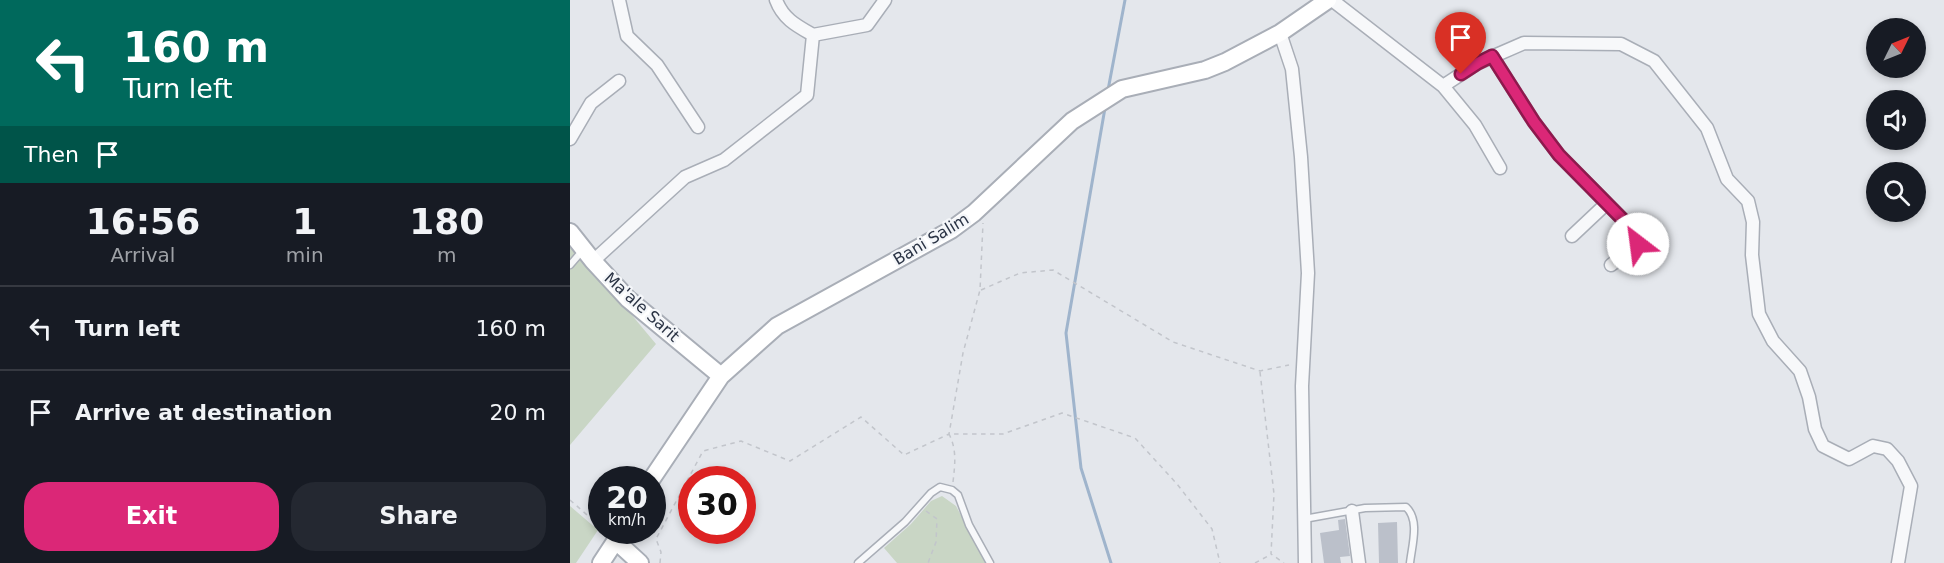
<!DOCTYPE html>
<style>
body{margin:0;font-family:"DejaVu Sans",sans-serif;background:#242831;color:#f1f3f6;height:100vh;display:flex;flex-direction:column;font-size:22px;white-space:nowrap}
*{box-sizing:border-box;margin:0}
p{font-size:20px;color:#9ea1a6}
.icon{flex:none;width:33px;height:33px;fill:none;stroke:currentColor;stroke-width:2;stroke-linecap:round;stroke-linejoin:round}
.map{position:relative;flex:1;overflow:hidden}
.drawer{display:flex;flex-direction:column;background:#171b24;width:570px}
.drawer>*{flex:none}
.banner{background:#00695c;color:#fff;overflow:hidden}
.needle{width:39px;rotate:47deg}
.buttons{position:absolute;left:1296px;top:18px;display:grid;gap:12px}
.buttons a{display:grid;place-items:center;width:60px;height:60px;border-radius:50%;background:#171b24;box-shadow:0 3px 9px #0003;font-size:30px}
.speed{position:absolute;left:18px;top:466px;display:flex;gap:12px;font-size:30px;font-weight:700;text-align:center}
.speed>*{display:grid;place-content:center;width:78px;height:78px;border-radius:50%;background:#171b24;box-shadow:0 3px 9px #0003;line-height:1}
.speed small{font-size:15px;font-weight:400}
.speed .limit{border:9px solid #d22;background:#fff;color:#111}
.pin{position:absolute;display:grid;place-items:center;width:51px;height:51px;color:#fff;margin:-62px -26px;border-radius:50% 50% 50% 0;rotate:-45deg;box-shadow:0 0 6px #0007}
.pin .icon{rotate:45deg}
.me{position:absolute;width:66px;margin:-33px;rotate:330deg;stroke-linejoin:round;filter:drop-shadow(0 0 4px #0008)}
.turn{display:flex;align-items:center;gap:21px;height:126px;padding:0 24px;font-size:27px}
.turn .icon{width:78px;height:78px;stroke-width:2.5}
.turn b{display:block;font-size:42px;line-height:51px}
.then{display:flex;align-items:center;height:57px;padding:0 24px;background:#0003;gap:12px;font-size:22px}
.eta{display:flex;justify-content:space-evenly;align-items:center;height:102px;text-align:center}
.eta b{font-size:36px;font-weight:800;line-height:42px}
.primary-button{display:flex;gap:12px;margin-top:auto;padding:12px 24px}
.primary-button a{flex:1;height:69px;border-radius:24px;background:#db2777;color:#fff;font-size:24px;font-weight:800;line-height:69px;text-align:center}
.primary-button a+a{background:#242831;color:#f1f3f6}
ul{padding:0;list-style:none}
li{display:flex;align-items:center;gap:18px;height:84px;padding:0 24px;border-top:2px solid #363941}
li div{flex:1}
li b{display:block;font-size:22px}
li em{font-style:normal}
main{display:flex;flex:1;min-height:0}
.map>svg:first-child{display:block}
.green{fill:#c9d6c5}
.lines{fill:none;stroke-linecap:round;stroke-linejoin:round}
.stream{stroke:#9fb4cc;stroke-width:3}
.building{fill:#bbc0ca}
.lane-casing{stroke:#a9aeb7;stroke-width:9}
.street-casing{stroke:#a9aeb7;stroke-width:15}
.secondary-casing{stroke:#a9aeb7;stroke-width:20}
.path{stroke:#c2c5cb;stroke-width:1.5;stroke-dasharray:4.5 4.5;stroke-linecap:butt}
.lane{stroke:#f7f8fa;stroke-width:6}
.street{stroke:#f7f8fa;stroke-width:12}
.secondary{stroke:#fff;stroke-width:16}
.route-casing{stroke:#8e194d;stroke-width:15}
.route{stroke:#db2777;stroke-width:10}
.labels{text-anchor:middle;dominant-baseline:central;stroke-width:4.5;stroke-linejoin:round;paint-order:stroke}
.street-label{font-size:16px;fill:#2b3445;stroke:#f4f6f9}
</style>
<main>
<section class="drawer">
<div class="banner">
<div class="turn"><svg class="icon" aria-label="left" viewBox="0 0 24 24"><path d="M17 20v-9H6M10 6l-5 5 5 5"/></svg><div><b>160 m</b>Turn left</div></div>
<div class="then">Then<svg class="icon" aria-label="arrive" viewBox="0 0 24 24"><path d="M6 21V4h12l-3 4 3 4H6"/></svg></div>
</div>
<div class="eta">
<div><b>16:56</b><p>Arrival</p></div>
<div><b>1</b><p>min</p></div>
<div><b>180</b><p>m</p></div>
</div>
<ul>
<li><svg class="icon" aria-label="left" viewBox="0 0 24 24"><path d="M17 20v-9H6M10 6l-5 5 5 5"/></svg><div><b>Turn left</b></div><em>160 m</em></li>
<li><svg class="icon" aria-label="arrive" viewBox="0 0 24 24"><path d="M6 21V4h12l-3 4 3 4H6"/></svg><div><b>Arrive at destination</b></div><em>20 m</em></li>
</ul>
<div class="primary-button"><a>Exit</a><a>Share</a></div>
</section>
<div class="map">
<svg width="1374" height="563" viewBox="0 0 1374 563">
<rect width="100%" height="100%" fill="#e4e7ec"/>
<!-- green -->
<path class="green" d="M 0,241 L 86,344 L 0,445 Z
M 372,496 L 386,506 L 416,563 L 327,563 L 314,548 L 341,524 L 361,501 Z
M 0,506 L 28,530 L 6,563 L 0,563 Z"/>
<g class="lines">
<!-- stream -->
<path class="stream" d="M 538,90 L 555,0
M 535,108 L 496,333 L 511,468 L 541,563"/>
</g>
<!-- building -->
<path class="building" d="M 775,519 L 780,556 L 770,557 L 771,563 L 754,563 L 750,533 L 769,530 L 768,520 Z
M 827,522 L 828,563 L 809,563 L 808,523 Z"/>
<g class="lines">
<defs>
<path id="lane" d="M 0,265 L 13,250
M 734,519 L 795,508 L 836,507 C 850,520 842,545 840,563
M 288,563 L 335,522 L 361,493 L 370,487 L 382,490 L 388,495 L 399,525 L 420,563"/>
<path id="street" d="M 49,0 L 57,36 L 87,65 L 128,127
M 206,0 C 213,19 227,26 243,35 L 297,25 L 315,0
M 762,0 L 873,86 L 905,125 L 930,168
M 710,33 L 722,69 L 731,157 L 738,273 L 732,386 L 735,563
M 922,56 L 964,122 L 989,155 L 1070,237 L 1068,244 L 1041,265
M 873,86 L 908,63 L 954,43 L 1051,44 L 1084,61 L 1137,128 L 1157,179 L 1178,201 L 1183,222 L 1182,255 L 1189,314 L 1203,341 L 1230,371 L 1239,397 L 1245,429 L 1253,446 L 1279,459 L 1303,446 L 1317,449 L 1328,461 L 1341,486 L 1328,563
M 0,139 L 21,103 L 49,81
M 1002,236 L 1036,204
M 23,261 L 115,177 L 154,160 L 237,95 L 243,35
M 782,511 L 789,563"/>
<path id="secondary" d="M 0,232 L 23,261 L 58,299 L 151,376
M 81,480 L 151,376 L 207,326 L 381,230 L 404,213 L 502,121 L 552,89 L 635,70 L 655,62 L 710,33 L 758,0
M 46,541 L 70,563
M 31,563 L 52,531"/>
</defs>
<!-- lane casing -->
<use href="#lane" class="lane-casing"/>
<!-- street casing -->
<use href="#street" class="street-casing"/>
<!-- secondary casing -->
<use href="#secondary" class="secondary-casing"/>
<!-- path -->
<path class="path" d="M 411,290 L 450,273 L 483,270 L 603,342 L 690,371 L 719,365
M 690,372 L 704,494 L 701,554 L 714,563
M 383,482 C 385,464 387,450 379,434 L 433,434 L 492,413 L 565,438 L 607,484 L 642,529 L 650,563
M 0,500 L 32,528
M 356,511 L 367,519 L 366,542 L 358,563
M 90,563 L 91,552 L 86,539 L 133,451 L 171,441 L 220,461 L 291,417 L 334,455 L 379,434 L 393,353 L 410,290 L 413,223
M 685,563 L 700,555"/>
<!-- lane -->
<use href="#lane" class="lane"/>
<!-- street -->
<use href="#street" class="street"/>
<!-- secondary -->
<use href="#secondary" class="secondary"/>
</g>
<g class="lines">
<defs>
<path id="route" d="M 891,74 L 908,63 L 922,56 L 964,122 L 989,155 L 1070,237 L 1068,244"/>
</defs>
<!-- route casing -->
<use href="#route" class="route-casing"/>
<!-- route -->
<use href="#route" class="route"/>
</g>
<g class="labels">
<!-- street labels -->
<g class="street-label">
<text transform="translate(361 239) rotate(-31)">Bani Salim</text>
<text transform="translate(72 307) rotate(42)">Ma'ale Sarit</text>
</g>
</g>
</svg>
<div class="buttons">
<a><svg class="needle" viewBox="-14 -14 28 28"><path d="M0-13l5 13h-10z" fill="#e53935"/><path d="M0 13l5-13h-10z" fill="#9ea1a6"/></svg></a>
<a><svg class="icon" aria-label="sound" viewBox="0 0 24 24"><path d="M4 9h4l5-4v14l-5-4H4zM17 9q2 3 0 6"/></svg></a>
<a><svg class="icon" aria-label="search" viewBox="0 0 24 24"><circle cx="10" cy="10" r="6"/><path d="M15 15l6 6"/></svg></a>
</div>
<div class="speed"><div>20<small>km/h</small></div><div class="limit">30</div></div>
<div class="pin" style="left:891px;top:74px;background:#d93025"><svg class="icon" aria-label="arrive" viewBox="0 0 24 24"><path d="M6 21V4h12l-3 4 3 4H6"/></svg></div>
<svg class="me" style="left:1068px;top:244px" viewBox="-20 -20 40 40"><circle r="19" fill="#fff"/><path d="M0-13L10 11 0 6-10 11z" fill="#db2777"/></svg>
</div>
</main>
